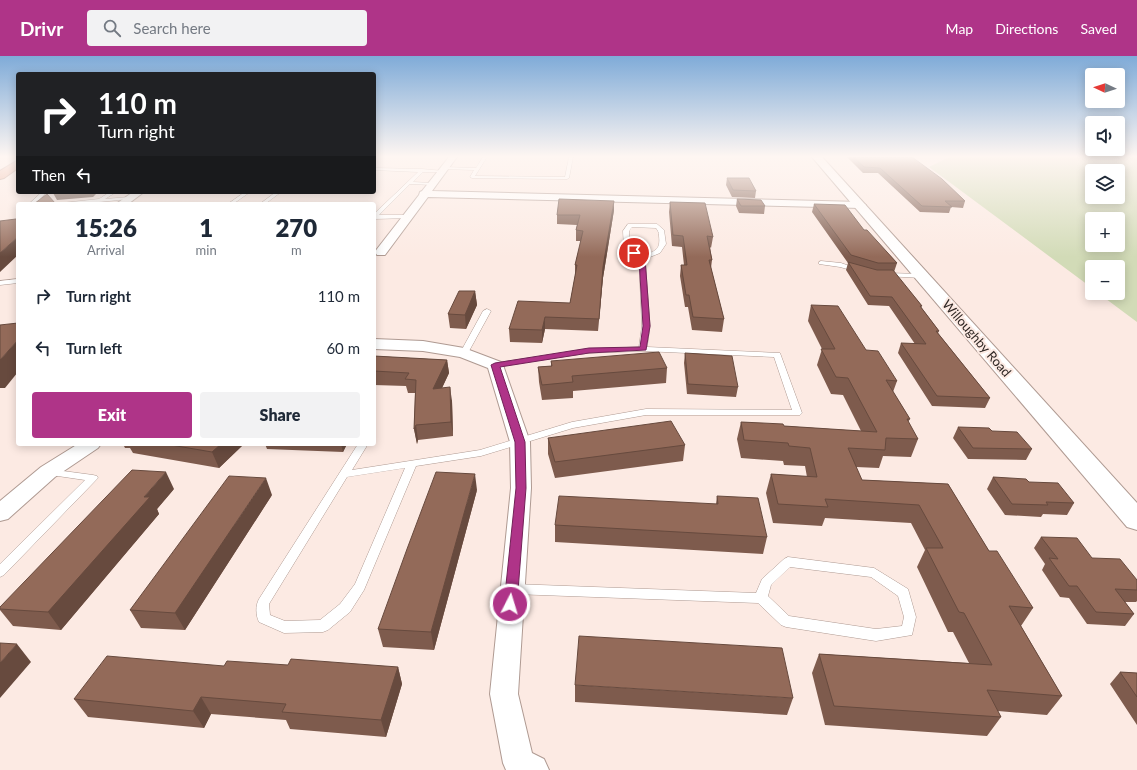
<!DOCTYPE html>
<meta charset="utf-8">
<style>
body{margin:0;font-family:Lato,sans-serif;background:#f2f2f3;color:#1f2937;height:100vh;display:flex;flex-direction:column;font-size:15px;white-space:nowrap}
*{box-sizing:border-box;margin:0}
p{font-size:13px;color:#747a83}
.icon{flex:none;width:22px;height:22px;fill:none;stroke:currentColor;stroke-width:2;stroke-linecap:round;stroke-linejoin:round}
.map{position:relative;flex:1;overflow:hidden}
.sheet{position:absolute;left:16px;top:146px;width:360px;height:244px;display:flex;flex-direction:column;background:#fff;border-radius:4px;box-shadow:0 2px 10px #0003}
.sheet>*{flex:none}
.guide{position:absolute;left:16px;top:16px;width:360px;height:122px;border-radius:4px;box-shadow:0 2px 10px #0003;background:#202124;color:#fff;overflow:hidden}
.needle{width:26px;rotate:274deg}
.fabs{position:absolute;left:1085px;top:12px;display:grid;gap:8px}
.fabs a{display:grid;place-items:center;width:40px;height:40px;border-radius:4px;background:#fff;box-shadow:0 2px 10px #0003;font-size:20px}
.pin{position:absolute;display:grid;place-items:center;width:34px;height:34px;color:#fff;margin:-17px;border:2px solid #fff;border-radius:50%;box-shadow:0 1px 4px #0007}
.me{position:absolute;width:44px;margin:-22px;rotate:5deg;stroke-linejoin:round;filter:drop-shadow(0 0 3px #0008)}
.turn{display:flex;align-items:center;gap:14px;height:84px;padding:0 16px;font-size:18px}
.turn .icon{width:52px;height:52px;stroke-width:2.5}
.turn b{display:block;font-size:28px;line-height:34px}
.then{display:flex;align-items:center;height:38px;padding:0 16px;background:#0003;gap:8px;font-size:15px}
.eta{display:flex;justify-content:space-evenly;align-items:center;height:68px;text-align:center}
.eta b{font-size:24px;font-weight:800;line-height:28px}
.primary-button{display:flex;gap:8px;margin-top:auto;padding:8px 16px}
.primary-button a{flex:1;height:46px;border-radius:4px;background:#af3488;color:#fff;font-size:16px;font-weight:800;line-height:46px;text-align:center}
.primary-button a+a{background:#f2f2f3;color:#1f2937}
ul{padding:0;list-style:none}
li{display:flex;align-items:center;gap:12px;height:52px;padding:0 16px}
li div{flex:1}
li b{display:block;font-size:15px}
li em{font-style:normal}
header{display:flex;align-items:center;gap:24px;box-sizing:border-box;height:56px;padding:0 20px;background:#af3488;color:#fff}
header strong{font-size:19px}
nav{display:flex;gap:22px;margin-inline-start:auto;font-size:14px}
.search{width:280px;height:36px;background:#f2f2f3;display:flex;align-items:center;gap:10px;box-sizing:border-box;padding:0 14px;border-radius:4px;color:#747a83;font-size:15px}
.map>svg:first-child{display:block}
.green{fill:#d2dbb7;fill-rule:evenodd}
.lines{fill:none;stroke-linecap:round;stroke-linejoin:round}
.service-casing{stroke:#af9a92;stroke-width:1}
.minor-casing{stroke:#af9a92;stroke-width:2}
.tertiary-casing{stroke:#af9a92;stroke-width:2}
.motorway-casing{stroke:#a67564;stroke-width:2}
.service{fill:#fff;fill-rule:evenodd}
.minor{fill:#fff;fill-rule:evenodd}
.tertiary{fill:#fff;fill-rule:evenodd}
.motorway{fill:#e69f87;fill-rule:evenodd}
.wall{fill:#7e5b4d}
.shaded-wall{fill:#674a3e}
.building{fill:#936a59;stroke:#674a3e}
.route{fill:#af3488;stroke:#722258}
.labels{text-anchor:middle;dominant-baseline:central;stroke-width:4;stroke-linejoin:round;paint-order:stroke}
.street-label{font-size:13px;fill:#2f2724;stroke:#fceae3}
</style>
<header>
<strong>Drivr</strong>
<div class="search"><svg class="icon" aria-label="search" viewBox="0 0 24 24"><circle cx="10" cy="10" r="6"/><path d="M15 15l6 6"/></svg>Search here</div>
<nav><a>Map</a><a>Directions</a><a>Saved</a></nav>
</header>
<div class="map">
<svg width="1137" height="714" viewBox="0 0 1137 714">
<rect width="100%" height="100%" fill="#fceae3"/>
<!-- green -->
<path class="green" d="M 949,101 L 1137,101 L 1137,266 L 1098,237 L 1118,237 L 1118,211 L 1092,211 L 1092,232 L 929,111 ZM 1092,115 L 1118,115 L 1118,141 L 1092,141 ZM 1092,163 L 1118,163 L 1118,189 L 1092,189 Z"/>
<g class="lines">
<defs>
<path id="service" d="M 483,101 L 487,101 L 475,120 L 565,121 L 569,101 L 573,101 L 569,122 L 567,123 L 472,122 L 470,121 L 474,114 L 443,113 L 441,112 L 443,111 L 476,112 Z
M 374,112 L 422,113 L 444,115 L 442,116 L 423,116 L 413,126 L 431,127 L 433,129 L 410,128 L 379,159 L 408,159 L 411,161 L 410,162 L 374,163 L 374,158 L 418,116 L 374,114 Z
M 42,136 L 47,136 L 34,148 L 29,148 Z
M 110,136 L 116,136 L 105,143 L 129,141 L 131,142 L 129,143 L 79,148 L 60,148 L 62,147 L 99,143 Z
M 245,136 L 250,136 L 233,148 L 228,148 Z
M 276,136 L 281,136 L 265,148 L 260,148 Z
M 628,168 L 657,168 L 664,174 L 666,188 L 660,197 L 645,203 L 650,270 L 647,291 L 780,297 L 802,357 L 800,359 L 646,359 L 573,372 L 481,400 L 416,410 L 364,534 L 350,556 L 328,574 L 323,576 L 284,577 L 259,566 C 256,560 255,550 259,543 L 358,388 L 368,388 L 352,414 L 480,394 L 572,366 L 646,353 L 792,354 L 774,301 L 643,295 L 589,297 L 492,311 L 491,309 L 492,307 L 495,307 L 589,293 L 639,291 L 642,270 L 639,203 L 624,192 L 623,175 ZM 632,171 L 656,172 C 658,175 659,176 659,180 C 661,195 654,195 643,200 L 630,191 L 629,175 ZM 405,412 L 355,528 L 340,548 L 320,564 L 285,565 L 270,559 L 269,548 L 347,421 Z
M 821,205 L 841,207 L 861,214 L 858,216 L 840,211 L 819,208 L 819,206 Z
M 886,217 L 923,218 L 926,220 L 923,222 L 884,220 L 883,219 Z
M 18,223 L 18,227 L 0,229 L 0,225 Z
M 487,253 L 491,255 L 468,297 L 464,299 L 461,299 L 460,297 L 483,255 Z
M 48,413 L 93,419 L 97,420 L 98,422 L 4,519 L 0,521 L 0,508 L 85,424 L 44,418 L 43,416 L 44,414 Z
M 788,501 L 874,512 L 908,533 L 916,561 L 912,579 L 876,585 L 786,571 L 781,569 L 758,547 L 513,538 L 509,537 L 507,533 L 509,529 L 513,528 L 756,537 L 762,523 L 784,503 ZM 790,511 L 871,521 L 898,540 L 904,561 L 902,570 L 876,573 L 789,560 L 768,540 L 771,529 Z"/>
<path id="minor" d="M 449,101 L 457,101 L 432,135 L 861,146 L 866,149 L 861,152 L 428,141 L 385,199 L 377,199 L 375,196 L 377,193 L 419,139 L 420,136 L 422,135 Z
M 133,136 L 144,136 L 128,148 L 116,148 Z
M 374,283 L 423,285 L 464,292 L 501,306 L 503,309 L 530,386 L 531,432 L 518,638 L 532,697 L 544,703 L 549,714 L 506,714 L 503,707 L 490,638 L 511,432 L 510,386 L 488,312 L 460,301 L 423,295 L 374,293 Z
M 78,388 L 101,388 L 98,392 L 55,421 L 8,463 L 0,465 L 0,445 L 41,411 Z"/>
<path id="tertiary" d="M 812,101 L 822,101 L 1137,447 L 1137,474 L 1127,471 Z"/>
<path id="motorway" d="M 18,104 L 18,112 L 4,122 L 0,123 L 0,115 Z"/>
</defs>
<!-- service casing -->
<use href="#service" class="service-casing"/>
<!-- minor casing -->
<use href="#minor" class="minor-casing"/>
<!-- tertiary casing -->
<use href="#tertiary" class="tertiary-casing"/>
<!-- motorway casing -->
<use href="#motorway" class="motorway-casing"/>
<!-- service -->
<use href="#service" class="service"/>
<!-- minor -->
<use href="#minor" class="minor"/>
<!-- tertiary -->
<use href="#tertiary" class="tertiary"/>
<!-- motorway -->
<use href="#motorway" class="motorway"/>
</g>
<!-- wall -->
<path class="wall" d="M 847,101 L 912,101 L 965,145 L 963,152 L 951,151 L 949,157 L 920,156 L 878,117 L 863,117 Z
M 727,122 L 756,135 L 755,142 L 732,141 L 726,129 Z
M 737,143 L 765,150 L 764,158 L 739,157 L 736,150 Z
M 670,146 L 713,181 L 711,192 L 710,191 L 712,204 L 711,212 L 724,263 L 722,276 L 692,274 L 688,251 L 685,251 L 680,220 L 681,209 L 684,209 L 682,191 L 672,190 L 669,156 Z
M 814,148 L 864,174 L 897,207 L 894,216 L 922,250 L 921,251 L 939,275 L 938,277 L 990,342 L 985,352 L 932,350 L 898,297 L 901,287 L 915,288 L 889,250 L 868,249 L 846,214 L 848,207 L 812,156 Z
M 614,154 L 603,222 L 598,275 L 545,273 L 542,287 L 510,286 L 509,273 L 570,247 L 575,220 L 575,209 L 581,185 L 576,185 L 576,174 L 577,169 L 557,168 L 557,159 Z
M 475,235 L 477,249 L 466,273 L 450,272 L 448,258 Z
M 811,249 L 866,294 L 897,325 L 893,336 L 910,363 L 908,366 L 918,383 L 911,401 L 883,400 L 879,412 L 856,411 L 862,424 L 948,428 L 989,495 L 1033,552 L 1021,570 L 1062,640 L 1047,659 L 998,655 L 1001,661 L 987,680 L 825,669 L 812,617 L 819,598 L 969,607 L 953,576 L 948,576 L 917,511 L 925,494 L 911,467 L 825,462 L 822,470 L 773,467 L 766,437 L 771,418 L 807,421 L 805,410 L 784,409 L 783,405 L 741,402 L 737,383 L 741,366 L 784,370 L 861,375 L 843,339 L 831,338 L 817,309 L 822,293 L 808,265 Z
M 685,297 L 738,331 L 736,341 L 687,338 L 684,307 Z
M 374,300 L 447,304 L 449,317 L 442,332 L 452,345 L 453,380 L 418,384 L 417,388 L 414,373 L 415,337 L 408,337 L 406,330 L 374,329 Z
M 551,305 L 667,312 L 666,327 L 573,335 L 573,342 L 542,344 L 539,326 L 538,311 L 551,310 Z
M 958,371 L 992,375 L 1032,393 L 1026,404 L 968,403 L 953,382 Z
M 548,382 L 685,389 L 683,405 L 555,422 L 548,398 Z
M 123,388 L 244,388 L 219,412 L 133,397 L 130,392 L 125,392 Z
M 265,388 L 347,388 L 343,396 L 267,393 Z
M 993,421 L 1029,426 L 1074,447 L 1067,459 L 1043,458 L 1041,461 L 1005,459 L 987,433 Z
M 174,433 L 157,453 L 159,458 L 61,574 L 13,570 L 0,554 L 0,551 Z
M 477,434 L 434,594 L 383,591 L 378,573 Z
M 272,439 L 185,574 L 141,572 L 130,554 Z
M 717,440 L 767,481 L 763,498 L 555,486 L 555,469 L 716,448 Z
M 1041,481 L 1092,502 L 1137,524 L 1137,545 L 1136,546 L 1125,546 L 1134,558 L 1125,570 L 1087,568 L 1069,542 L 1060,541 L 1042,514 L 1045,508 L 1034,492 Z
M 288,609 L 398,611 L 402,628 L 386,681 L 290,673 L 286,664 L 211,658 L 204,672 L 88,661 L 74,643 L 224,610 Z
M 1120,616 L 1137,617 L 1137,669 L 1110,628 Z
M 575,629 L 793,642 L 787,659 L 575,646 Z"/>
<!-- shaded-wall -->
<path class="shaded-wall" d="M 61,136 L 98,136 L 93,141 L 57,144 L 53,137 Z
M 614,145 L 614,154 L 603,222 L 598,275 L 599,263 L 603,211 Z
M 18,181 L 18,199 L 0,216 L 0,197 Z
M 475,235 L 477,249 L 466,273 L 465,259 Z
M 545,261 L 545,273 L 542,287 L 542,274 Z
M 18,284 L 18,316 L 5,332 L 0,332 L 0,304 Z
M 447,304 L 449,317 L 435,347 L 433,333 Z
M 450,331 L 452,345 L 453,380 L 451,366 Z
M 416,369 L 418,384 L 417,388 L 414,373 Z
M 221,388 L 244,388 L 219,412 L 212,396 Z
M 341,388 L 347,388 L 343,396 Z
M 166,416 L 174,433 L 157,453 L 159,458 L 61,574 L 48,556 L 144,441 Z
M 475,418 L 477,434 L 434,594 L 431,576 Z
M 266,422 L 272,439 L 185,574 L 175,557 Z
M 17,588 L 31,606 L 0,642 L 0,607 Z
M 398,611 L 402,628 L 386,681 L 381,664 Z
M 201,641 L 211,658 L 204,672 L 193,655 Z"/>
<!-- building -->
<path class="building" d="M 853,101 L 912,101 L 942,123 L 965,145 L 945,145 L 952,151 L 922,150 L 880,112 L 864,111 Z
M 727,122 L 749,122 L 756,135 L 733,134 Z
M 47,138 L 55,147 L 54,148 L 34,148 Z
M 559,143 L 614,145 L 603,211 L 599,263 L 545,261 L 542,274 L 509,273 L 518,245 L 570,247 L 577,209 L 575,209 L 583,175 L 576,174 L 580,159 L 557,159 Z
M 737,143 L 761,144 L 765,150 L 741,150 Z
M 670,146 L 705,147 L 713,181 L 707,180 L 712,204 L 709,204 L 724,263 L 693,261 L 689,239 L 686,239 L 681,209 L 687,209 L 683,180 L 673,179 Z
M 814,148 L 845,149 L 864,174 L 867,174 L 897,207 L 878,207 L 851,199 Z
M 18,162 L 18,181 L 0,197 L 0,165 L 16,163 Z
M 848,206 L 877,214 L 893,214 L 922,250 L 920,250 L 939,275 L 936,275 L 990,342 L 937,340 L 901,287 L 926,288 L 892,241 L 870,240 Z
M 459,235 L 475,235 L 465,259 L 448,258 Z
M 811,249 L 838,250 L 866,294 L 878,295 L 897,325 L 886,324 L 910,363 L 907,363 L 918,383 L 886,382 L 885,394 L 848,392 L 862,424 L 948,428 L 989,495 L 997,495 L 1033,552 L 1009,550 L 1062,640 L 987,634 L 1001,661 L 834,650 L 819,598 L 992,609 L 964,557 L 959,556 L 926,492 L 943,492 L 919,449 L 825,443 L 828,451 L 778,448 L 771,418 L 817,421 L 810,392 L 789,390 L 788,387 L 744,384 L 741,366 L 783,368 L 784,370 L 877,376 L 848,322 L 836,321 L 821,293 L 835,293 Z
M 18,267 L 18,284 L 0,304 L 0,269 Z
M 659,296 L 667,312 L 572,320 L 573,326 L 542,329 L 538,311 L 552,310 L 551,305 Z
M 685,297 L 732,300 L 738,331 L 688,328 Z
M 374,300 L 447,304 L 433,333 L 450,331 L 451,366 L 416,369 L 414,373 L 416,324 L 405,323 L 409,317 L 374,315 Z
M 671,365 L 685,389 L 555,406 L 548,382 Z
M 958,371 L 989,372 L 992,375 L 1017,376 L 1032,393 L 973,392 Z
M 165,388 L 221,388 L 212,396 Z
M 132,414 L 166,416 L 144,441 L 150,441 L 48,556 L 0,553 L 0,551 Z
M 436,416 L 475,418 L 431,576 L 378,573 L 407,493 Z
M 229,420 L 266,422 L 175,557 L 130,554 Z
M 993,421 L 1026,423 L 1029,426 L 1058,427 L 1074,447 L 1046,446 L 1048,449 L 1012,448 Z
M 559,440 L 718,448 L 717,440 L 758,442 L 767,481 L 555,469 Z
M 1041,481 L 1077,482 L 1092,502 L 1120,503 L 1137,524 L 1137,534 L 1115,533 L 1134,558 L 1096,556 L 1077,530 L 1069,530 L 1049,502 L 1058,503 Z
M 579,580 L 782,592 L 793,642 L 575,629 Z
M 0,587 L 17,588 L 0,607 Z
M 107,600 L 224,610 L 227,605 L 288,609 L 291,603 L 398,611 L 381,664 L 282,656 L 286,648 L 201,641 L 193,655 L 74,643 Z
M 1120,616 L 1137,617 L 1137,641 Z"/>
<!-- sky -->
<linearGradient id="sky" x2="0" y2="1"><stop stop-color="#7fabd8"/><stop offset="0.5" stop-color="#fef6f2"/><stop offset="1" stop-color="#fef6f2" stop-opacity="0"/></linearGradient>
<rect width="1137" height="201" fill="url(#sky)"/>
<!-- route -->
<path class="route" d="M 632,196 L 637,196 L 645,202 L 650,270 L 646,294 L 589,297 L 500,311 L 525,386 L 526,432 L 517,548 L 515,551 L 510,553 L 506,551 L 504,548 L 516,432 L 515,386 L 491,309 L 495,307 L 589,292 L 640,291 L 643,270 L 639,203 L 632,198 Z"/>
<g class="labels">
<!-- street labels -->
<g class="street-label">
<text transform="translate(977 282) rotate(49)">Willoughby Road</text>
</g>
</g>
</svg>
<div class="fabs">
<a><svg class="needle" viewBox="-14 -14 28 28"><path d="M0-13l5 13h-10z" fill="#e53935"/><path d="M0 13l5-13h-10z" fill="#747a83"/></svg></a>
<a><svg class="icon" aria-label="sound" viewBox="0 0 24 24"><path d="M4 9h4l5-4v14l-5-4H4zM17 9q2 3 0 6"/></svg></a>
<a><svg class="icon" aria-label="layers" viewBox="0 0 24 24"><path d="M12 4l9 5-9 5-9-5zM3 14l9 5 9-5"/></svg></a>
<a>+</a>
<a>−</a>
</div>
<div class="pin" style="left:634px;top:197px;background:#d93025"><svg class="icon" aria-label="arrive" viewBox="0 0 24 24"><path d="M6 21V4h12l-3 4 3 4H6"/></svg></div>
<svg class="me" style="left:510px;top:548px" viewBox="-20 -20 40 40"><circle r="17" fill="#af3488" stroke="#fff" stroke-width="3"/><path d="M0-11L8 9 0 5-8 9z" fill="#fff"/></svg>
<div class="guide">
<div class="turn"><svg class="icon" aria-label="right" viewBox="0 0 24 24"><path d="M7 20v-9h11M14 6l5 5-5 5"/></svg><div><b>110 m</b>Turn right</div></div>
<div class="then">Then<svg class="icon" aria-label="left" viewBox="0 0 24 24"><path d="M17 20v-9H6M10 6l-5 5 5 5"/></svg></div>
</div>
<section class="sheet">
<div class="eta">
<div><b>15:26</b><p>Arrival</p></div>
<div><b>1</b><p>min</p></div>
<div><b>270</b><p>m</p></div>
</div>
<ul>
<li><svg class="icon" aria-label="right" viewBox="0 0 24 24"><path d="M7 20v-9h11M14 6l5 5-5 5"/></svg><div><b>Turn right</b></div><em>110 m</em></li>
<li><svg class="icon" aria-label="left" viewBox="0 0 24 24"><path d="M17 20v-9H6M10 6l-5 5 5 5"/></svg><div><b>Turn left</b></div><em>60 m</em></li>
</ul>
<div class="primary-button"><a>Exit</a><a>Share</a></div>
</section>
</div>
